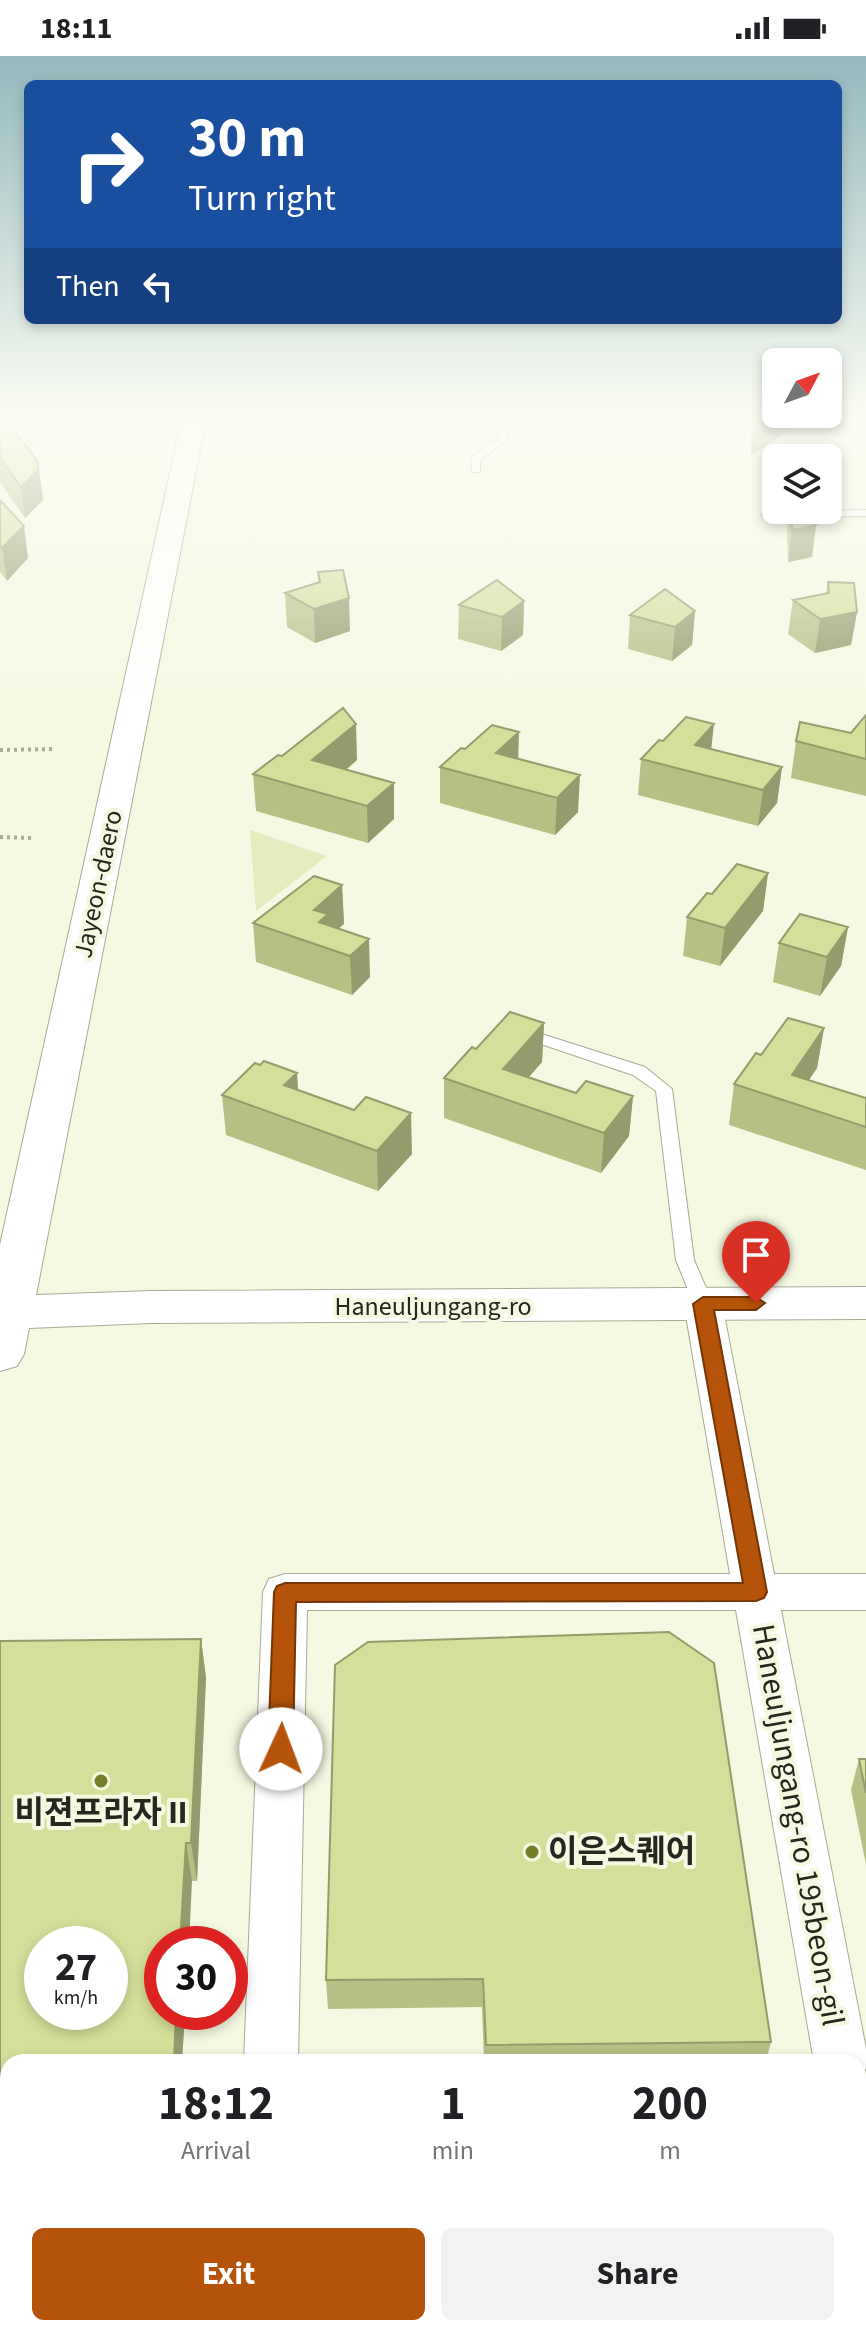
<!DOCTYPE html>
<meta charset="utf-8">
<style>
body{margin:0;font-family:"Source Sans 3","Noto Sans KR",sans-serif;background:#f2f2f2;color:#202124;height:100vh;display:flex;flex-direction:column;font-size:30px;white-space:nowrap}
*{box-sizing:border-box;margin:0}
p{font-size:26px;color:#757577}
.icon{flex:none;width:44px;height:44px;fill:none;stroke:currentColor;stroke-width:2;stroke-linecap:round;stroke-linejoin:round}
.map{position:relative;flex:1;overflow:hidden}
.sheet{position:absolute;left:0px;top:1998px;width:866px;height:282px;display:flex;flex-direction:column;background:#fff;border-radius:24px 24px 0 0;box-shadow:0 4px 12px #0003}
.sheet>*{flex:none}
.banner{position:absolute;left:24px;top:24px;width:818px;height:244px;border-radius:12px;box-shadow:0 4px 12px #0003;background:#1a4fa0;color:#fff;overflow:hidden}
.needle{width:52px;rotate:49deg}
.controls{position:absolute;left:762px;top:292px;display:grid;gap:16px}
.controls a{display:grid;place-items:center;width:80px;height:80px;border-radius:12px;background:#fff;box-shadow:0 4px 12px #0003;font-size:40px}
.speed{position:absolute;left:24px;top:1870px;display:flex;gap:16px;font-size:40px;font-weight:700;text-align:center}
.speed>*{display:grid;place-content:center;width:104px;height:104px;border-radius:50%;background:#fff;box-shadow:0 4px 12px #0003;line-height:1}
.speed small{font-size:20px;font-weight:400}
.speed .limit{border:12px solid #d22;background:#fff;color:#111}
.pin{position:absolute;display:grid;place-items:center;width:68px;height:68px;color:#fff;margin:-82px -34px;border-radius:50% 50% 50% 0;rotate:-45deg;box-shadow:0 0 8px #0007}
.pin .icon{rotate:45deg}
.me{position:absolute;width:88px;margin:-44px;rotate:2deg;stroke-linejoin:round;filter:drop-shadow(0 0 6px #0008)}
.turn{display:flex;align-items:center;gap:28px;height:168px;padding:0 32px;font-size:36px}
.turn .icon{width:104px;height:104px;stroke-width:2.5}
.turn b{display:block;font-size:56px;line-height:68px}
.then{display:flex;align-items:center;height:76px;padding:0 32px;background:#0003;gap:16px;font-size:30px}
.eta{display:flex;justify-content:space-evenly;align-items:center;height:136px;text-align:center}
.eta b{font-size:48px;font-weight:700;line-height:56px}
.primary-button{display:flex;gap:16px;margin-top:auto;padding:16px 32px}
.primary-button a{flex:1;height:92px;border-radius:12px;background:#b45309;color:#fff;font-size:32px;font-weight:700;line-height:92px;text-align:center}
.primary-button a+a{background:#f2f2f2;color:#202124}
.status{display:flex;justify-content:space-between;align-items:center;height:56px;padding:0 40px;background:#fff;direction:ltr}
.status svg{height:22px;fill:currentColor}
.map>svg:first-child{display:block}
.green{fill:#e5ecbe}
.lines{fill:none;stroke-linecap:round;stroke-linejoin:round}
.lane-casing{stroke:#a7aa94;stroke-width:2}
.street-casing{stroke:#a7aa94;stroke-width:2}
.secondary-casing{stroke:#a7aa94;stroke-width:2}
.path{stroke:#a8ab99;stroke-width:4;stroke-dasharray:3 4;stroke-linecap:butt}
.lane{fill:#fff;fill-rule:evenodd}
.street{fill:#fff;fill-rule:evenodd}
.secondary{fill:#fff;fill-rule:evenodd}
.wall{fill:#b7bf84}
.shaded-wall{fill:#959b6c}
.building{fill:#d5de9a;stroke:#959b6c;stroke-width:2;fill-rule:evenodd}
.route{fill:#b45309;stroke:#753606;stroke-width:2}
.poi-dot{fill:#757e29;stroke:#f5f9e1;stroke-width:3}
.labels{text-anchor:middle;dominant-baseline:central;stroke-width:8;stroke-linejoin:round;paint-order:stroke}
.street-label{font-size:26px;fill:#26271f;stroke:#f5f9e1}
.near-poi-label{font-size:32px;font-weight:bold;fill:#26271f;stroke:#f5f9e1}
.near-street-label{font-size:32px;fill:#26271f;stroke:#f5f9e1}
</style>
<div class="status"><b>18:11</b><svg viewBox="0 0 49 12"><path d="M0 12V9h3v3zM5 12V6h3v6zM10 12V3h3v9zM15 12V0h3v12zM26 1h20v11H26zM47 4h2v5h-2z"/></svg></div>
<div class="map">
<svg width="866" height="2279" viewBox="0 0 866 2279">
<rect width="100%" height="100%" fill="#f5f9e1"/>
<!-- green -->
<path class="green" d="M 250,774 L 327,800 L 256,855 Z"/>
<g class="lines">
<defs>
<path id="lane" d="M 496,358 L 506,358 L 508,382 L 480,405 L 480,416 L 472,416 L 471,402 L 498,381 Z
M 866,454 L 866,460 L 766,462 L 761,459 L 766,456 Z
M 526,973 L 645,1011 L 672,1033 L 694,1204 L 713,1248 L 710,1253 L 696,1253 L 676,1204 L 656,1035 L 633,1019 L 520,981 L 518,978 L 520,975 Z"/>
<path id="street" d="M 703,1235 L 717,1239 L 722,1248 L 774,1518 L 866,1518 L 866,1554 L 781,1554 L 866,1993 L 866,2012 L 860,2025 L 858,2026 L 858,2006 L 814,2006 L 736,1554 L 307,1554 L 298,2006 L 244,2006 L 263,1536 L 269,1523 L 285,1518 L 730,1518 L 684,1248 L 689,1239 Z
M 858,2070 L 866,2073 L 866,2170 L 858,2167 Z
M 233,2272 L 293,2272 L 293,2279 L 233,2279 Z"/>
<path id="secondary" d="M 183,358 L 207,358 L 36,1239 L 151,1235 L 866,1231 L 866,1263 L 151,1267 L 29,1272 L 24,1298 L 17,1310 L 0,1315 L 0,1189 Z"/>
</defs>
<!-- lane casing -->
<use href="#lane" class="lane-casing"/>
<!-- street casing -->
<use href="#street" class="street-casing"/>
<!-- secondary casing -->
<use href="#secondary" class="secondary-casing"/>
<!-- path -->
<path class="path" d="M 0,694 L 56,693
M 0,781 L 32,782"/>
<!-- lane -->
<use href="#lane" class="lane"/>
<!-- street -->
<use href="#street" class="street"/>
<!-- secondary -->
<use href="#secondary" class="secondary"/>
</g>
<!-- wall -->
<path class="wall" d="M 751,358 L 802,358 L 801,366 L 751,400 Z
M 0,378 L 38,406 L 43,444 L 25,462 L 0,426 Z
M 0,444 L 28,502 L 7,525 L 0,516 Z
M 790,454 L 816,454 L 816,469 L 812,501 L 788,506 L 787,476 Z
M 318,516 L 350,575 L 315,587 L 287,571 L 285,537 L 318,527 Z
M 828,526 L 857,556 L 851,589 L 815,597 L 788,578 L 793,544 L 826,537 Z
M 524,545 L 523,579 L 501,595 L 458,583 L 459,549 Z
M 695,555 L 692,589 L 672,605 L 628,593 L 630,559 Z
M 866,659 L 866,740 L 791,722 L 796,685 L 851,677 Z
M 465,693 L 518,703 L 578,756 L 555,779 L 440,747 L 440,711 Z
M 712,693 L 782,711 L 777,747 L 758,770 L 638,739 L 641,703 Z
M 282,700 L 357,704 L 346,714 L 394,727 L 394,763 L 368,787 L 256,755 L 253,718 Z
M 768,817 L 763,855 L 720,910 L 683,900 L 687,861 Z
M 342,829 L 344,868 L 338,872 L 370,921 L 352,939 L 256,906 L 253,867 Z
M 848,871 L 841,910 L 820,940 L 773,926 L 779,887 Z
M 544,967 L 542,1006 L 529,1021 L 576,1037 L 633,1040 L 629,1080 L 601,1117 L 444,1062 L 444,1022 L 476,993 Z
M 824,972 L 817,1012 L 809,1024 L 866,1042 L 866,1114 L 729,1069 L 734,1028 L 761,999 Z
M 297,1017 L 298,1034 L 412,1098 L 378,1135 L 226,1079 L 222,1039 Z
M 201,1583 L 206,1622 L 197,1825 L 192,1825 L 162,1956 L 185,1956 L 182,2006 L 8,2006 L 8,2112 L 0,2112 L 0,1585 Z
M 335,1609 L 771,1986 L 766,2006 L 484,2006 L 482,1951 L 328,1953 L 326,1924 Z
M 859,1703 L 866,1703 L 866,1809 L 851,1734 Z"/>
<!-- shaded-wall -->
<path class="shaded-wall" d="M 773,358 L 802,358 L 801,366 L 751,400 L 754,371 Z
M 38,406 L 43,444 L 25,462 L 21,431 Z
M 816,469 L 812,501 L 788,506 L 792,474 Z
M 24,470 L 28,502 L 7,525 L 2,492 Z
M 349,542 L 350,575 L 315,587 L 314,553 Z
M 524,545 L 523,579 L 501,595 L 502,561 Z
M 695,555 L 692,589 L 672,605 L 675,571 Z
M 857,556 L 851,589 L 815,597 L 820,563 Z
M 356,668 L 357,704 L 318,737 L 312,704 Z
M 714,668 L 710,704 L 695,689 Z
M 519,676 L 518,712 L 496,697 Z
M 782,711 L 777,747 L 758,770 L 763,734 Z
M 580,719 L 578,756 L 555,779 L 557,742 Z
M 394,727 L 394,763 L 368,787 L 367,750 Z
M 768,817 L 763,855 L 720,910 L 725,872 Z
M 342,829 L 344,868 L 320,889 L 314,854 Z
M 848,871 L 841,910 L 820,940 L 827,901 Z
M 369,883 L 370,921 L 352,939 L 350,900 Z
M 544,967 L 542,1006 L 509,1044 L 503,1013 Z
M 824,972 L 817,1012 L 793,1047 L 792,1019 Z
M 297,1017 L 299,1057 L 284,1029 Z
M 633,1040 L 629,1080 L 601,1117 L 604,1077 Z
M 411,1057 L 412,1098 L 378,1135 L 377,1095 Z
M 201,1583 L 206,1622 L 197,1825 L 191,1787 Z
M 186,1787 L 192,1825 L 189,1888 L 180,1888 Z
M 176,1956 L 185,1956 L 182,2006 L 174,2006 Z"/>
<!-- building -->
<path class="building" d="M 754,358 L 773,358 L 754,371 Z
M 16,376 L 38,406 L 38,414 L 21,431 L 0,402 L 0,378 Z
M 0,444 L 24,470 L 2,492 L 0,490 Z
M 792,454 L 816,454 L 816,469 L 792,474 Z
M 343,514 L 349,542 L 314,553 L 285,537 L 320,526 L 318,516 Z
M 497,524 L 524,545 L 502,561 L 459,549 Z
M 828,526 L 854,527 L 857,556 L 820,563 L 793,544 L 829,537 Z
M 665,533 L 695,555 L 675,571 L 630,559 Z
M 343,652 L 356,668 L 312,704 L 394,727 L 367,750 L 253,718 L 278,699 L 282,700 Z
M 866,659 L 866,703 L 796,685 L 800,666 L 851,677 Z
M 686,661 L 714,668 L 695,689 L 782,711 L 763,734 L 641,703 L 659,684 L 663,685 Z
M 492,669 L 519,676 L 496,697 L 580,719 L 557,742 L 440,711 L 461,692 L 465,693 Z
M 737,808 L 768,817 L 725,872 L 687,861 L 707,837 L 712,838 Z
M 314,820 L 342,829 L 314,854 L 328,858 L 319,866 L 369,883 L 350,900 L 253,867 Z
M 800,858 L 848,871 L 827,901 L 779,887 Z
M 510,956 L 544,967 L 503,1013 L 576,1037 L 586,1025 L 633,1040 L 604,1077 L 444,1022 L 472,991 L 476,993 Z
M 788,962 L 824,972 L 792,1019 L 866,1042 L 866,1071 L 734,1028 L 756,997 L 761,999 Z
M 264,1005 L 297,1017 L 284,1029 L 354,1054 L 366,1041 L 411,1057 L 377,1095 L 222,1039 L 255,1007 L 260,1009 Z
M 669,1576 L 714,1607 L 771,1986 L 486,1989 L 483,1923 L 326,1924 L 335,1609 L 368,1586 Z
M 201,1583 L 191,1787 L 186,1787 L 180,1888 L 162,1888 L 162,1956 L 176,1956 L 174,2006 L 8,2006 L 8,2076 L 0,2077 L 0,1585 ZM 42,1888 L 110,1888 L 110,1956 L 42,1956 Z
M 859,1703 L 866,1703 L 866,1737 Z"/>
<!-- sky -->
<linearGradient id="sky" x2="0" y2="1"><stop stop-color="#94b8bd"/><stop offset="0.53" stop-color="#fafcf2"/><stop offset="1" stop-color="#fafcf2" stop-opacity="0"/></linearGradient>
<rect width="866" height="677" fill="url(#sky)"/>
<!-- route -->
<path class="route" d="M 703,1241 L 756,1241 L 765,1247 L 756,1254 L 714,1254 L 767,1536 L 764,1542 L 756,1545 L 296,1546 L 293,1693 L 289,1701 L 281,1704 L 272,1701 L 268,1693 L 274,1536 L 277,1530 L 285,1527 L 743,1527 L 693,1248 Z"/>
<!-- markers -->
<g class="poi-dot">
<circle cx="101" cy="1725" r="8"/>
<circle cx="532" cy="1796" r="8"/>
</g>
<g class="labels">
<!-- street labels -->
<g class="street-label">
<text transform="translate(98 828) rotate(-78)">Jayeon-daero</text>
<text x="433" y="1250">Haneuljungang-ro</text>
</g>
<!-- near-poi labels -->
<g class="near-poi-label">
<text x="101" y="1757">비젼프라자 II</text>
<text x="548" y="1796" text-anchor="start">이은스퀘어</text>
</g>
<!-- near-street labels -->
<g class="near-street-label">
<text transform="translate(798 1769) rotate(80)">Haneuljungang-ro 195beon-gil</text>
</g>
</g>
</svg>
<div class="controls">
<a><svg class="needle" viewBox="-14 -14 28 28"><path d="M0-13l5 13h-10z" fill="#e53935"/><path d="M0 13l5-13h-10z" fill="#757577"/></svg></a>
<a><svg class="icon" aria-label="layers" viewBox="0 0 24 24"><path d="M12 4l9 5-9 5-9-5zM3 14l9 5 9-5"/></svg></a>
</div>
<div class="speed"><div>27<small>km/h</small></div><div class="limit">30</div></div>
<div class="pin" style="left:756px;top:1247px;background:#d93025"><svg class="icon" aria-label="arrive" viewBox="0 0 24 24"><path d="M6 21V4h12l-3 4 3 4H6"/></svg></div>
<svg class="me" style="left:281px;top:1693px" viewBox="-20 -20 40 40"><circle r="19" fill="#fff"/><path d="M0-13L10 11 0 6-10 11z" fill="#b45309"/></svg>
<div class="banner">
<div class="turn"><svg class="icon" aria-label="right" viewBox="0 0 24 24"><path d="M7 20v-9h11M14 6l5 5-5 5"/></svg><div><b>30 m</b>Turn right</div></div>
<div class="then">Then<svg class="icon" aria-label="left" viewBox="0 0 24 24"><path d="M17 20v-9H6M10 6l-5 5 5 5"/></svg></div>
</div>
<section class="sheet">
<div class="eta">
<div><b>18:12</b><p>Arrival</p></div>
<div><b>1</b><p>min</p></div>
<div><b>200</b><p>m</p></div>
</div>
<div class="primary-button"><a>Exit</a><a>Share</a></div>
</section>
</div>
